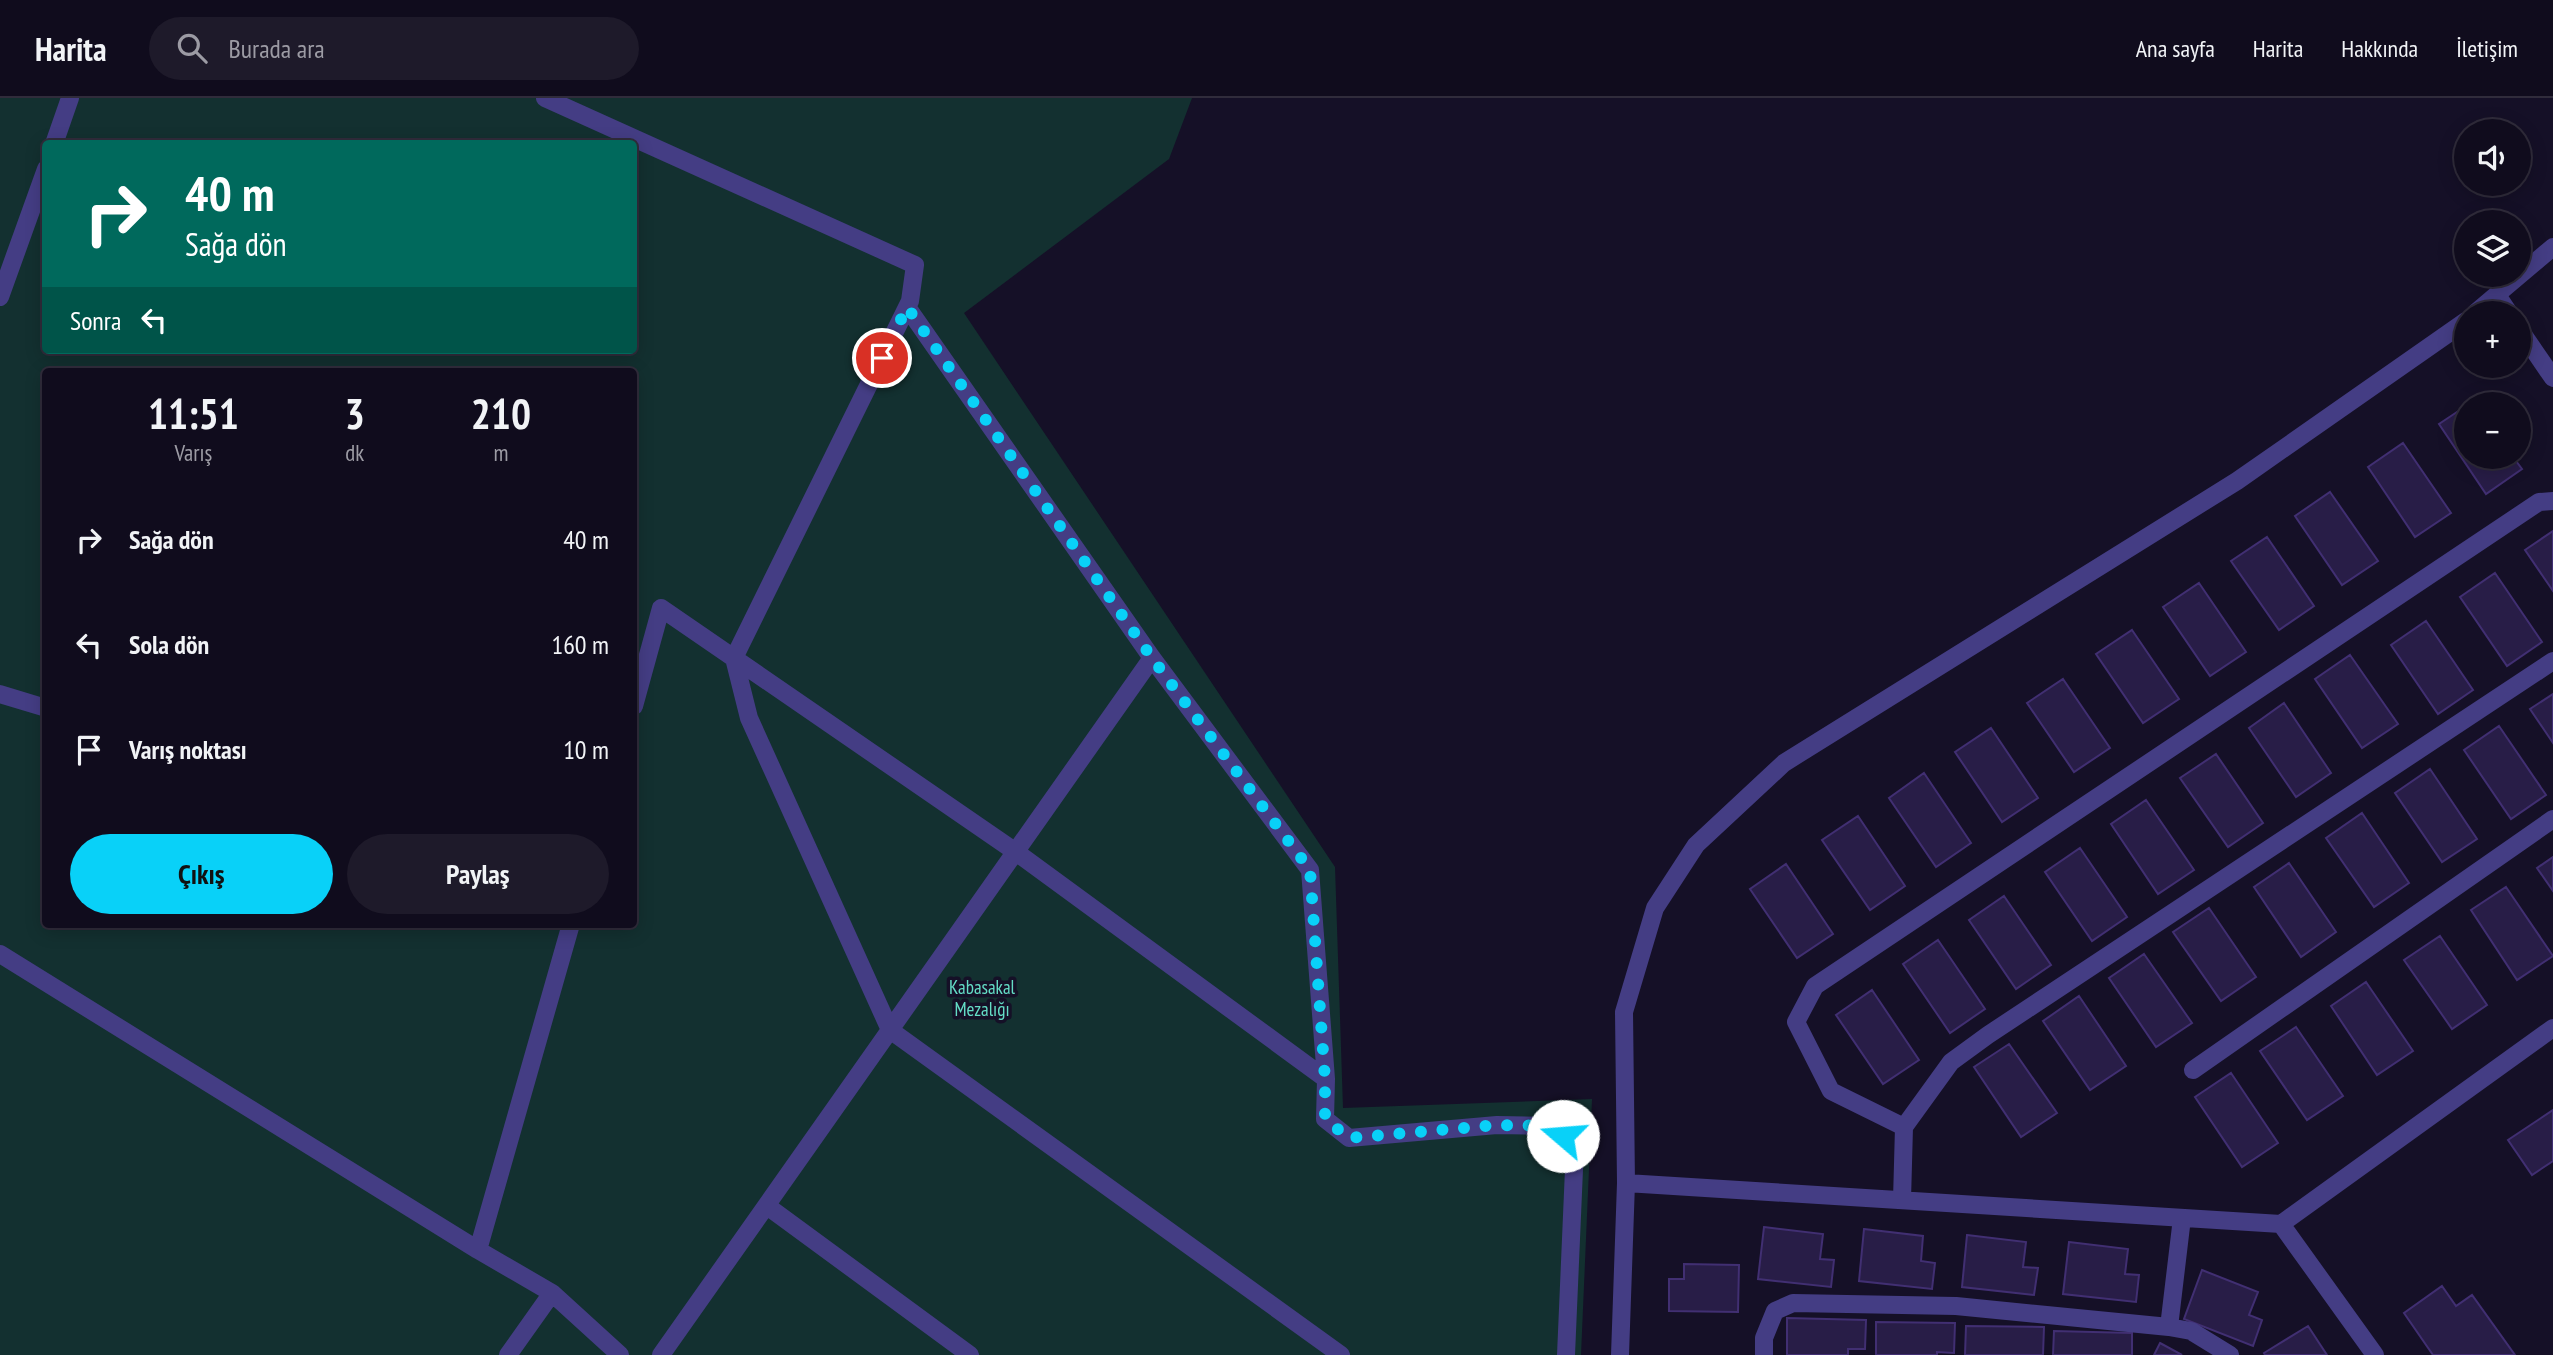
<!DOCTYPE html>
<html lang="tr">
<meta charset="utf-8">
<style>
body{margin:0;font-family:"PT Sans Narrow",sans-serif;background:#1e1a2a;color:#f1f3f6;height:100vh;display:flex;flex-direction:column;font-size:26px;white-space:nowrap}
*{box-sizing:border-box;margin:0}
p{font-size:23px;color:#9c9ba4}
.icon{flex:none;width:38px;height:38px;fill:none;stroke:currentColor;stroke-width:2;stroke-linecap:round;stroke-linejoin:round}
.map{position:relative;flex:1;overflow:hidden}
.side{position:absolute;left:42px;top:270px;width:595px;height:560px;display:flex;flex-direction:column;background:#100c1d;border-radius:7px;box-shadow:0 4px 18px #0003,0 0 0 2px #302c3b}
.side>*{flex:none}
.top-card{position:absolute;left:42px;top:42px;width:595px;height:214px;border-radius:7px;box-shadow:0 4px 18px #0003,0 0 0 2px #302c3b;background:#00695c;color:#fff;overflow:hidden}
.buttons{position:absolute;left:2454px;top:21px;display:grid;gap:14px}
.buttons a{display:grid;place-items:center;width:77px;height:77px;border-radius:50%;background:#100c1d;box-shadow:0 4px 18px #0003,0 0 0 2px #302c3b;font-size:35px}
.pin{position:absolute;display:grid;place-items:center;width:60px;height:60px;color:#fff;margin:-30px;border:4px solid #fff;border-radius:50%;box-shadow:0 2px 7px #0007}
.me{position:absolute;width:77px;margin:-38px;rotate:288deg;stroke-linejoin:round;filter:drop-shadow(0 0 5px #0008)}
.turn{display:flex;align-items:center;gap:24px;height:147px;padding:0 28px;font-size:32px}
.turn .icon{width:91px;height:91px;stroke-width:2.5}
.turn b{display:block;font-size:49px;line-height:60px}
.then{display:flex;align-items:center;height:66px;padding:0 28px;background:#0003;gap:14px;font-size:26px}
.eta{display:flex;justify-content:space-evenly;align-items:center;height:119px;text-align:center}
.eta b{font-size:42px;font-weight:700;line-height:49px}
.cta{display:flex;gap:14px;margin-top:auto;padding:14px 28px}
.cta a{flex:1;height:80px;border-radius:42px;background:#09d1f8;color:#111;font-size:28px;font-weight:700;line-height:80px;text-align:center}
.cta a+a{background:#1e1a2a;color:#f1f3f6}
ul{padding:0;list-style:none}
li{display:flex;align-items:center;gap:21px;height:105px;padding:0 28px}
li div{flex:1}
li b{display:block;font-size:26px}
li em{font-style:normal}
header{display:flex;align-items:center;gap:42px;box-sizing:border-box;height:98px;padding:0 35px;background:#100c1d;border-bottom:2px solid #302c3b}
header strong{font-size:33px}
nav{display:flex;gap:38px;margin-inline-start:auto;font-size:24px}
.search{width:490px;height:63px;background:#1e1a2a;display:flex;align-items:center;gap:18px;box-sizing:border-box;padding:0 24px;border-radius:38px;color:#9c9ba4;font-size:26px}
.map>svg:first-child{display:block}
.green{fill:#133030;fill-rule:evenodd}
.building{fill:#281d47;stroke:#412f72;stroke-width:2}
.lines{fill:none;stroke-linecap:round;stroke-linejoin:round}
.minor{stroke:#443d84;stroke-width:18}
.route{stroke:#09d1f8;stroke-width:12;stroke-dasharray:0 21.6}
.labels{text-anchor:middle;dominant-baseline:central;stroke-width:7;stroke-linejoin:round;paint-order:stroke}
.park-label{font-size:19px;fill:#64ddc6;stroke:#151027}
</style>
<header>
<strong>Harita</strong>
<div class="search"><svg class="icon" aria-label="search" viewBox="0 0 24 24"><circle cx="10" cy="10" r="6"/><path d="M15 15l6 6"/></svg>Burada ara</div>
<nav><a>Ana sayfa</a><a>Harita</a><a>Hakkında</a><a>İletişim</a></nav>
</header>
<div class="map">
<svg width="2553" height="1257" viewBox="0 0 2553 1257">
<rect width="100%" height="100%" fill="#151027"/>
<!-- green -->
<path class="green" d="M 0,0 L 1192,0 L 1169,61 L 964,215 L 1335,769 L 1343,1010 L 1592,1001 L 1581,1257 L 0,1257 ZM 46,46 L 634,46 L 634,252 L 46,252 ZM 46,273 L 634,273 L 634,826 L 46,826 Z"/>
<!-- building -->
<path class="building" d="M 2466,308 L 2466,359 L 2513,359 L 2522,371 L 2486,396 L 2439,326 Z
M 2403,345 L 2451,415 L 2415,439 L 2368,369 Z
M 2330,394 L 2378,463 L 2342,487 L 2295,418 Z
M 2553,433 L 2553,493 L 2525,452 Z
M 2267,439 L 2314,508 L 2279,532 L 2231,463 Z
M 2495,475 L 2542,544 L 2507,568 L 2460,499 Z
M 2199,485 L 2246,554 L 2210,578 L 2163,509 Z
M 2426,523 L 2473,592 L 2438,616 L 2391,547 Z
M 2132,532 L 2179,601 L 2143,625 L 2096,556 Z
M 2350,557 L 2398,626 L 2362,650 L 2315,581 Z
M 2063,581 L 2110,650 L 2074,674 L 2027,605 Z
M 2553,596 L 2553,645 L 2530,611 Z
M 2284,605 L 2331,675 L 2296,699 L 2249,630 Z
M 2499,628 L 2546,697 L 2511,721 L 2464,652 Z
M 1991,630 L 2038,700 L 2002,724 L 1955,654 Z
M 2216,656 L 2263,725 L 2228,749 L 2180,680 Z
M 2430,671 L 2477,741 L 2442,764 L 2395,695 Z
M 1924,675 L 1971,745 L 1936,769 L 1889,700 Z
M 2146,702 L 2194,772 L 2158,796 L 2111,726 Z
M 2362,715 L 2409,785 L 2374,809 L 2326,740 Z
M 1858,718 L 1905,788 L 1870,812 L 1822,742 Z
M 2080,750 L 2127,819 L 2092,843 L 2045,774 Z
M 2553,759 L 2553,793 L 2537,770 Z
M 2289,765 L 2336,834 L 2301,859 L 2254,789 Z
M 1786,766 L 1833,836 L 1797,860 L 1750,791 Z
M 2506,789 L 2553,858 L 2517,882 L 2471,812 Z
M 2004,798 L 2051,867 L 2016,891 L 1969,822 Z
M 2209,810 L 2256,879 L 2221,903 L 2173,834 Z
M 2440,838 L 2487,907 L 2452,931 L 2404,862 Z
M 1938,842 L 1985,911 L 1950,935 L 1903,866 Z
M 2144,856 L 2192,925 L 2156,949 L 2109,880 Z
M 2366,884 L 2413,953 L 2377,977 L 2331,908 Z
M 1872,892 L 1919,962 L 1883,986 L 1836,917 Z
M 2079,898 L 2126,968 L 2090,992 L 2043,923 Z
M 2296,929 L 2343,998 L 2307,1022 L 2260,953 Z
M 2009,946 L 2057,1015 L 2021,1039 L 1974,969 Z
M 2231,975 L 2278,1045 L 2242,1069 L 2195,999 Z
M 2553,1012 L 2553,1063 L 2532,1077 L 2508,1042 Z
M 1764,1129 L 1823,1136 L 1820,1161 L 1834,1162 L 1831,1189 L 1758,1181 Z
M 1864,1131 L 1923,1138 L 1921,1163 L 1935,1165 L 1932,1191 L 1859,1183 Z
M 1967,1137 L 2026,1144 L 2023,1169 L 2038,1170 L 2034,1197 L 1962,1189 Z
M 2069,1144 L 2128,1151 L 2125,1176 L 2139,1177 L 2136,1204 L 2063,1196 Z
M 1684,1166 L 1739,1167 L 1738,1214 L 1669,1213 L 1669,1181 L 1684,1181 Z
M 2202,1172 L 2258,1194 L 2249,1217 L 2262,1222 L 2253,1248 L 2184,1221 Z
M 2442,1188 L 2456,1208 L 2472,1197 L 2515,1257 L 2433,1257 L 2404,1215 Z
M 1787,1220 L 1866,1222 L 1865,1251 L 1848,1251 L 1848,1257 L 1787,1257 Z
M 1876,1224 L 1955,1225 L 1954,1255 L 1937,1254 L 1937,1257 L 1876,1257 Z
M 1966,1228 L 2044,1229 L 2043,1257 L 1965,1257 Z
M 2308,1228 L 2327,1257 L 2265,1257 L 2264,1255 Z
M 2054,1233 L 2132,1235 L 2132,1257 L 2053,1257 Z
M 2160,1245 L 2182,1257 L 2154,1257 Z"/>
<g class="lines">
<!-- minor -->
<path class="minor" d="M 545,0 L 915,167 L 910,203 L 734,560 L 749,620 L 890,932 L 1341,1257
M 54,46 L 70,0
M 2497,197 L 2509,215
M 0,199 L 46,71
M 907,209 L 1152,560 L 1310,772 L 1326,981 L 1325,1021 L 1349,1040 L 1497,1027 L 1552,1028 L 1575,1048 L 1566,1257
M 2475,215 L 2553,149
M 2518,229 L 2553,280
M 0,596 L 46,610
M 634,608 L 661,510 L 1016,754 L 1326,981
M 0,856 L 478,1152 L 552,1195 L 508,1257
M 2193,972 L 2553,721
M 1904,1029 L 1951,964 L 1988,937 L 2553,563
M 1626,1085 L 2281,1126 L 2375,1257
M 1902,1102 L 1904,1029 L 1831,993 L 1796,924 L 1815,888 L 2539,404 L 2553,403
M 767,1108 L 970,1257
M 2281,1126 L 2553,930
M 478,1152 L 571,826
M 552,1195 L 620,1257
M 2169,1229 L 2191,1233 L 2230,1257
M 661,1257 L 1152,560
M 1620,1257 L 1626,1085 L 1624,914 L 1655,810 L 1696,747 L 1784,665 L 2237,383 L 2466,223
M 1764,1257 L 1764,1240 L 1775,1213 L 1793,1205 L 1956,1208 L 2169,1229 L 2182,1120"/>
</g>
<g class="lines">
<!-- route -->
<path class="route" d="M 882,260 L 907,209 L 1152,560 L 1310,772 L 1325,981 L 1325,1021 L 1349,1040 L 1497,1027 L 1552,1028 L 1563,1038"/>
</g>
<g class="labels">
<!-- park labels -->
<g class="park-label">
<text x="982" y="889">Kabasakal<tspan x="982" dy="22">Mezalığı</tspan></text>
</g>
</g>
</svg>
<div class="buttons">
<a><svg class="icon" aria-label="sound" viewBox="0 0 24 24"><path d="M4 9h4l5-4v14l-5-4H4zM17 9q2 3 0 6"/></svg></a>
<a><svg class="icon" aria-label="layers" viewBox="0 0 24 24"><path d="M12 4l9 5-9 5-9-5zM3 14l9 5 9-5"/></svg></a>
<a>+</a>
<a>−</a>
</div>
<div class="pin" style="left:882px;top:260px;background:#d93025"><svg class="icon" aria-label="arrive" viewBox="0 0 24 24"><path d="M6 21V4h12l-3 4 3 4H6"/></svg></div>
<svg class="me" style="left:1563px;top:1038px" viewBox="-20 -20 40 40"><circle r="19" fill="#fff"/><path d="M0-13L10 11 0 6-10 11z" fill="#09d1f8"/></svg>
<div class="top-card">
<div class="turn"><svg class="icon" aria-label="right" viewBox="0 0 24 24"><path d="M7 20v-9h11M14 6l5 5-5 5"/></svg><div><b>40 m</b>Sağa dön</div></div>
<div class="then">Sonra<svg class="icon" aria-label="left" viewBox="0 0 24 24"><path d="M17 20v-9H6M10 6l-5 5 5 5"/></svg></div>
</div>
<section class="side">
<div class="eta">
<div><b>11:51</b><p>Varış</p></div>
<div><b>3</b><p>dk</p></div>
<div><b>210</b><p>m</p></div>
</div>
<ul>
<li><svg class="icon" aria-label="right" viewBox="0 0 24 24"><path d="M7 20v-9h11M14 6l5 5-5 5"/></svg><div><b>Sağa dön</b></div><em>40 m</em></li>
<li><svg class="icon" aria-label="left" viewBox="0 0 24 24"><path d="M17 20v-9H6M10 6l-5 5 5 5"/></svg><div><b>Sola dön</b></div><em>160 m</em></li>
<li><svg class="icon" aria-label="arrive" viewBox="0 0 24 24"><path d="M6 21V4h12l-3 4 3 4H6"/></svg><div><b>Varış noktası</b></div><em>10 m</em></li>
</ul>
<div class="cta"><a>Çıkış</a><a>Paylaş</a></div>
</section>
</div>
